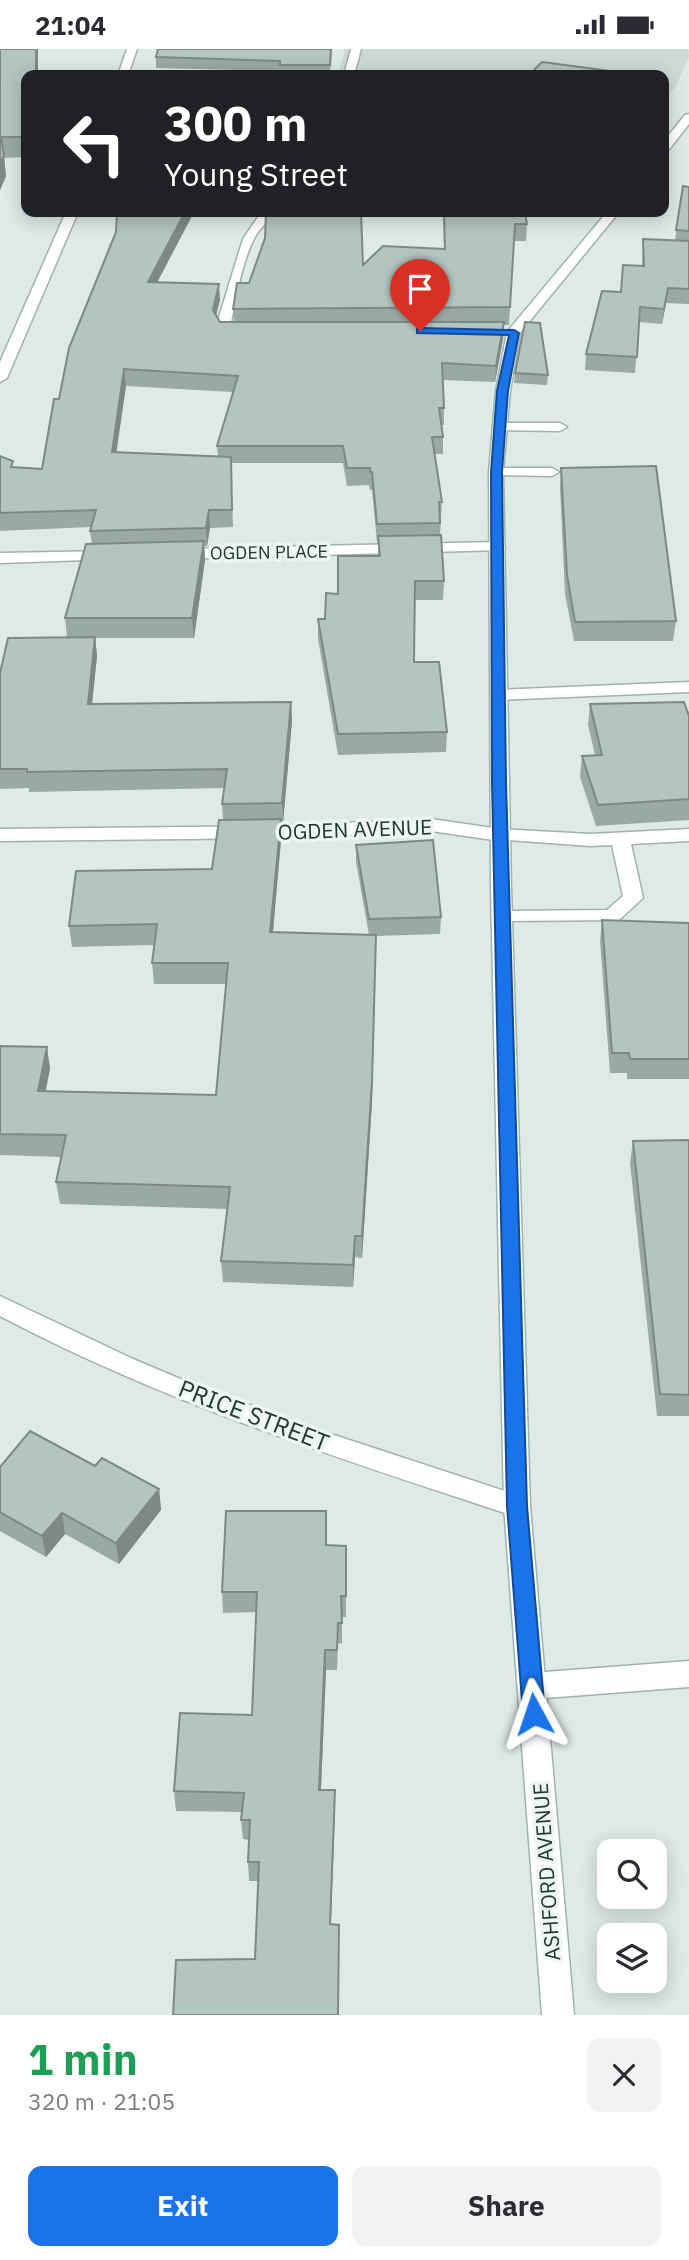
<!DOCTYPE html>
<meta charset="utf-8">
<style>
body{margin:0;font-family:"IBM Plex Sans",sans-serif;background:#f2f2f3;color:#2b2b33;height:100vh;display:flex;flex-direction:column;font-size:26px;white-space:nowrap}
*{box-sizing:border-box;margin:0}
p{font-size:23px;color:#7c7c81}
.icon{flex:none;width:38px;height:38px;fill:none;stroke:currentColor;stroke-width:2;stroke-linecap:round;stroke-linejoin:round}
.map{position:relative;height:1966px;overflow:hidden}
.sheet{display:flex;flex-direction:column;background:#fff;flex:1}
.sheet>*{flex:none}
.top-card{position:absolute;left:21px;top:21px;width:648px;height:147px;border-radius:14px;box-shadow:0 4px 18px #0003;background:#202124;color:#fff;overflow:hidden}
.tools{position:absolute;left:597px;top:1790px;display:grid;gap:14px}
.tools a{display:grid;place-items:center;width:70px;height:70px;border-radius:14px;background:#fff;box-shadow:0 4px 18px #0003;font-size:35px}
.pin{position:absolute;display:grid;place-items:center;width:60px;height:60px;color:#fff;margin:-72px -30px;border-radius:50% 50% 50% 0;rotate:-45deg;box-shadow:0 0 7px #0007}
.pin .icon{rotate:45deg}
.me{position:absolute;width:77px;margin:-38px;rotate:355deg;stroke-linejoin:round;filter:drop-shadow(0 0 5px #0008)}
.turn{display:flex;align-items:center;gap:24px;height:147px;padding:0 28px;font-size:32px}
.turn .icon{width:91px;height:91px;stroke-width:2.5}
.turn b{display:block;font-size:49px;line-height:60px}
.round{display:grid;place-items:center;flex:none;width:74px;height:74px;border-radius:14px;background:#f2f2f3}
.summary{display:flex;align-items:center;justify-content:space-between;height:119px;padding:0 28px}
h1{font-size:42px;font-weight:800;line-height:52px;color:#1e9e55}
.action{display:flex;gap:14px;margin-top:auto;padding:14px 28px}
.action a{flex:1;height:80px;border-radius:14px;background:#1a73e8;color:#fff;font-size:28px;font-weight:800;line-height:80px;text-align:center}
.action a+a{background:#f2f2f3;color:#2b2b33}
.status{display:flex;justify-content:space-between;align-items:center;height:49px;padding:0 35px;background:#fff;direction:ltr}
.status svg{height:19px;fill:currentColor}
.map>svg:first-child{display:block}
.built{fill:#ccd9d4}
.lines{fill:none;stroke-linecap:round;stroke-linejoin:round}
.service-casing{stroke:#a1b1ac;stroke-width:3}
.minor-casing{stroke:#a1b1ac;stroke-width:3}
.tertiary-casing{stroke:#a1b1ac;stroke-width:3}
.secondary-casing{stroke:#9eb5ae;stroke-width:3}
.service{fill:#fff;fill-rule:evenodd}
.minor{fill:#fff;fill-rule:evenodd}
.tertiary{fill:#fff;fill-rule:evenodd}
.secondary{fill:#fff;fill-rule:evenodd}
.wall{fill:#9ba9a3;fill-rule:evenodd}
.shaded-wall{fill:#7e8985}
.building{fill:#b4c4be;stroke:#7e8985;stroke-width:2}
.route{fill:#1a73e8;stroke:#114b97;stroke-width:2}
.labels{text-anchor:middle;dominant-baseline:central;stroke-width:7;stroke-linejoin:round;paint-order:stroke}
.far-street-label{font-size:18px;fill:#203934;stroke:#eef6f3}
.street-label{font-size:21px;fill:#203934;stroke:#eef6f3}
.near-street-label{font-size:24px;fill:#203934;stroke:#eef6f3}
</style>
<div class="status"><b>21:04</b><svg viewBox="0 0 49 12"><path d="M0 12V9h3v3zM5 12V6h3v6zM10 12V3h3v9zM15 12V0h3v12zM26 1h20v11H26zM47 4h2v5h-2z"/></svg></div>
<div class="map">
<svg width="689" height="1966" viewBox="0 0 689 1966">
<rect width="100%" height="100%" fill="#deeae5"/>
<!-- built -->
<path class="built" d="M 345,0 L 688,0 L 689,7 L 676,37 L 663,53 L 663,26 L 338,26 Z"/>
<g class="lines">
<defs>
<path id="service" d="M 351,0 L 361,0 L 354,26 L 344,26 Z
M 500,374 L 560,374 L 567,378 L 560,382 L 495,381 L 493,378 Z
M 496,419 L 552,419 L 559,423 L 552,427 L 491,426 L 489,423 Z
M 500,780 L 590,785 L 689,780 L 689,792 L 631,795 L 643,849 L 619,871 L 502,872 L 495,870 L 492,866 L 495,862 L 607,861 L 623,847 L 612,796 L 590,797 L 493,790 L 491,786 Z"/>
<path id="minor" d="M 127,0 L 137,0 L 128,26 L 118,26 Z
M 66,163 L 78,163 L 7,329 L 0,333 L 0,313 Z
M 279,163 L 300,165 C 290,172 275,167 265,175 C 244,193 236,252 230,278 L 248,281 L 250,284 L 243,288 L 221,287 L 216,278 L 243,190 L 258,168 Z
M 497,493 L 505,498 L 503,501 L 177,510 L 169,505 L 177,500 Z
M 110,502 L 118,507 L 116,510 L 0,514 L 0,504 Z
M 689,633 L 689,643 L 499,651 L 490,646 L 499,641 Z
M 0,1247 L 133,1310 L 197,1337 L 322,1382 L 526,1449 L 530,1457 L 526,1465 L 517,1468 C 341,1410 165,1354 0,1267 Z
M 689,1612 L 689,1638 L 532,1650 L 522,1646 L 518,1637 L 522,1628 L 532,1624 Z"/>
<path id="tertiary" d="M 431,770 L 500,780 L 509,786 L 500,792 L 431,782 L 268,789 L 0,792 L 0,780 L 268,777 Z"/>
<path id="secondary" d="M 689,65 L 689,75 L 667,103 L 663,104 L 663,93 L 685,66 Z
M 607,163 L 619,163 L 520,284 L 510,342 L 503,423 L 511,839 L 530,1457 L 574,1966 L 542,1966 L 504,1457 L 491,839 L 489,423 L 496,342 L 507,283 Z"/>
</defs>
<!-- service casing -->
<use href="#service" class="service-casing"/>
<!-- minor casing -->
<use href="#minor" class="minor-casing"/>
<!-- tertiary casing -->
<use href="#tertiary" class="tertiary-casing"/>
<!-- secondary casing -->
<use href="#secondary" class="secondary-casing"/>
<!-- service -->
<use href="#service" class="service"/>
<!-- minor -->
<use href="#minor" class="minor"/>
<!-- tertiary -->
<use href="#tertiary" class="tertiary"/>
<!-- secondary -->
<use href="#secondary" class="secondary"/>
</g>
<!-- wall -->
<path class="wall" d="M 0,0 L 38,0 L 38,26 L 26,26 L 26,108 L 4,109 L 6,127 L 0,141 Z
M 158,0 L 332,0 L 330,26 L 280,26 L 280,22 L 156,19 L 156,8 Z
M 683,137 L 689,138 L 689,255 L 666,254 L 662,275 L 639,273 L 635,324 L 585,321 L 586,305 L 621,243 L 642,217 L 643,190 L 675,191 Z
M 117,163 L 194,163 L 157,233 L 220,251 L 216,267 L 220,273 L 234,273 L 233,260 L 249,234 L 363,216 L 444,200 L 443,163 L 525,163 L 527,175 L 526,192 L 514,192 L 509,276 L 504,276 L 503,290 L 495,333 L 443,331 L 444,359 L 444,376 L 441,376 L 443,388 L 443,405 L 435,405 L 442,453 L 440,486 L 444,532 L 443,551 L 414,551 L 414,613 L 447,683 L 446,703 L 338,706 L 318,590 L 318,570 L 325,570 L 338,545 L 378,507 L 378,493 L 377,493 L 372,441 L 370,441 L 369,436 L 347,437 L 343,414 L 231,414 L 233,478 L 210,479 L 207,497 L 204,497 L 205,511 L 194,589 L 95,589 L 97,607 L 92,655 L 291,653 L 292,672 L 283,774 L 281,774 L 281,791 L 273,883 L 369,886 L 356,813 L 356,796 L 441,868 L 440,885 L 376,887 L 372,1053 L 362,1209 L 355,1208 L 353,1238 L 223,1233 L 221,1212 L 228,1160 L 60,1155 L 56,1133 L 61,1108 L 0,1106 L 0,997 L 50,1019 L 46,1042 L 216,1046 L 226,935 L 154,935 L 152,914 L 154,896 L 72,898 L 69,877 L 212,820 L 223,771 L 222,755 L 224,739 L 29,743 L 29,739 L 0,740 L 0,624 L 67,588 L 65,569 L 92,495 L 90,482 L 91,478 L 0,482 L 0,483 L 0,407 L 14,418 L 42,420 L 59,350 L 116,183 ZM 126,337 L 233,343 L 217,397 L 218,407 L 116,403 Z
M 515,324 L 548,326 L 547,336 L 514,334 Z
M 561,419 L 676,572 L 673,592 L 574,592 L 565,545 L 560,438 Z
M 590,655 L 689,667 L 689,771 L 596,777 L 580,728 L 582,707 L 595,706 L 588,676 Z
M 602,871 L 689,874 L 689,1030 L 627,1030 L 627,1024 L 610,1024 L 600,891 Z
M 689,1091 L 689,1367 L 657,1367 L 630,1114 L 633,1092 Z
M 95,1417 L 159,1440 L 161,1461 L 119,1515 L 65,1485 L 46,1508 L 0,1482 L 0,1418 Z
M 326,1496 L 346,1497 L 346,1568 L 342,1568 L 342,1595 L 338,1594 L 337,1621 L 326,1621 L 321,1741 L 335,1741 L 331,1875 L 255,1910 L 258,1832 L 249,1832 L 248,1813 L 249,1791 L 243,1790 L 241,1771 L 242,1763 L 176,1762 L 174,1742 L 252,1666 L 256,1563 L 223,1564 L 222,1543 Z"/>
<!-- shaded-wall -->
<path class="shaded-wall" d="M 36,0 L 38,0 L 38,26 L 36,26 Z
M 4,106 L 6,127 L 0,141 L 0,115 Z
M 185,163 L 194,163 L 149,249 L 148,233 Z
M 219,235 L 220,251 L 213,277 L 213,261 Z
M 668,239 L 666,254 L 662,275 L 664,260 Z
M 504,273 L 503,290 L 495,333 L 496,317 Z
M 124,320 L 126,337 L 114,420 L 112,403 Z
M 209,461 L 210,479 L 207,497 L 206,479 Z
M 204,492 L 205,511 L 194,589 L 192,569 Z
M 95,588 L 97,607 L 90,674 L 88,655 Z
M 291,653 L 292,672 L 283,774 L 282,754 Z
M 281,770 L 281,791 L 271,904 L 270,883 Z
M 376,886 L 372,1053 L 362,1209 L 362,1187 Z
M 47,998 L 50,1019 L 41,1063 L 38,1042 Z
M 355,1187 L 355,1208 L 353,1238 L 353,1216 Z
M 159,1440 L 161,1461 L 119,1515 L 116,1494 Z
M 62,1464 L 65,1485 L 46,1508 L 42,1487 Z
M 325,1601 L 326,1621 L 320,1761 L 319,1741 Z
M 335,1741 L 335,1761 L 330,1894 L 330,1875 Z"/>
<!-- building -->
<path class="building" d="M 0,0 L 36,0 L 36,26 L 26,26 L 25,88 L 1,88 L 4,106 L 0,115 Z
M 158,0 L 331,0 L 330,16 L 280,16 L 280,12 L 156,8 Z
M 542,13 L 633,25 L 632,26 L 529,26 Z
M 683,137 L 689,138 L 689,182 L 676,181 Z
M 117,163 L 185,163 L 148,233 L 219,235 L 213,261 L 220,273 L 504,273 L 496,317 L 442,314 L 444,359 L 439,359 L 443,388 L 432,388 L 442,453 L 439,453 L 440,474 L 377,475 L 372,423 L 370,423 L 370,419 L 347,419 L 343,397 L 217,397 L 238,327 L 124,320 L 112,403 L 231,408 L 232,461 L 209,461 L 206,479 L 90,482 L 96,461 L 0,464 L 0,407 L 13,412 L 11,418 L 42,420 L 54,350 L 59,350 L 69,299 L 116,183 Z
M 266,163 L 361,163 L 363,216 L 383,197 L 445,200 L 444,163 L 525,163 L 527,175 L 515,175 L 510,258 L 233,260 L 237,234 L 249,234 L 265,189 Z
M 643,190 L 689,192 L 689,240 L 668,239 L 664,260 L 640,258 L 637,308 L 586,305 L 602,242 L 621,243 L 623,216 L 644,217 Z
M 525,273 L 540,274 L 548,326 L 515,324 Z
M 656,417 L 676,572 L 575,573 L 567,526 L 561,419 Z
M 441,486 L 444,532 L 415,532 L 414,613 L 439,613 L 447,683 L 338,685 L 318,570 L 325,570 L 326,544 L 338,545 L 338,507 L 380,507 L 378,487 Z
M 204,492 L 192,569 L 65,569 L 86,495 Z
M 95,588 L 88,655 L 291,653 L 282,754 L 222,755 L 227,720 L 27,723 L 27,720 L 0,720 L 0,624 L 8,589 Z
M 684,653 L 689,667 L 689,750 L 598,756 L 582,707 L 602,706 L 590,655 Z
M 281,770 L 270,883 L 376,886 L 372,1032 L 362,1187 L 355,1187 L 353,1216 L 221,1212 L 230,1138 L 56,1133 L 66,1086 L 0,1085 L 0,997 L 47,998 L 38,1042 L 216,1046 L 228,914 L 152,914 L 157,875 L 69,877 L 76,822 L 212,820 L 219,771 Z
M 433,791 L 441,868 L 369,870 L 356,796 Z
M 602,871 L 689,874 L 689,1010 L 630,1010 L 629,1004 L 612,1004 Z
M 689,1091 L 689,1346 L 660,1345 L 633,1092 Z
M 30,1382 L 95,1417 L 102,1409 L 159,1440 L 116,1494 L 62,1464 L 42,1487 L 0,1463 L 0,1418 Z
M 226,1462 L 326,1462 L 326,1496 L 346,1497 L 346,1547 L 341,1547 L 342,1574 L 338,1574 L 337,1601 L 325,1601 L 319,1741 L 335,1741 L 330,1875 L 339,1876 L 338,1966 L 173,1966 L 176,1911 L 255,1910 L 259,1813 L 248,1813 L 250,1771 L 241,1771 L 244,1744 L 174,1742 L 180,1664 L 252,1666 L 257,1543 L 222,1543 Z"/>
<!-- route -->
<path class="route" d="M 420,279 L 514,281 L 519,284 L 508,342 L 502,423 L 506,733 L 527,1457 L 545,1665 L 542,1672 L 534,1675 L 526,1672 L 523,1665 L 507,1457 L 492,733 L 491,423 L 497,342 L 509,286 L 417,284 L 417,280 Z"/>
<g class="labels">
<!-- far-street labels -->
<g class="far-street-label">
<text transform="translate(269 503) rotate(-1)">OGDEN PLACE</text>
</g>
<!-- street labels -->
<g class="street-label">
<text transform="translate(355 780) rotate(-2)">OGDEN AVENUE</text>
<text transform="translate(546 1823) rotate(-94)">ASHFORD AVENUE</text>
</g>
<!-- near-street labels -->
<g class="near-street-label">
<text transform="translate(254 1366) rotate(21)">PRICE STREET</text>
</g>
</g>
</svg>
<div class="tools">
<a><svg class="icon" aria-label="search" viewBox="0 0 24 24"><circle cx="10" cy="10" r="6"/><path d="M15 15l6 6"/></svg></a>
<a><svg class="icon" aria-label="layers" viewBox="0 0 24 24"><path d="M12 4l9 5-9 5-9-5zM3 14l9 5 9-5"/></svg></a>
</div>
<div class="pin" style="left:420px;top:282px;background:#d93025"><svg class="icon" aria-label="arrive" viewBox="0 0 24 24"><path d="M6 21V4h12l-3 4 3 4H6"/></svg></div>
<svg class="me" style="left:534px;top:1665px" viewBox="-20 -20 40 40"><path d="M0-17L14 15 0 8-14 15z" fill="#1a73e8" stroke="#fff" stroke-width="4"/></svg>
<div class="top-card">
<div class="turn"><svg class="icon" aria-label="left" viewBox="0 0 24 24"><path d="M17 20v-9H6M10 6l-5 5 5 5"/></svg><div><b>300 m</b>Young Street</div></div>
</div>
</div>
<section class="sheet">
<div class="summary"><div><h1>1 min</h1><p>320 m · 21:05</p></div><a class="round"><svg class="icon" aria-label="close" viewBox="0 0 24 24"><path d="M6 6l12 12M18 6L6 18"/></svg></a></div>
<div class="action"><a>Exit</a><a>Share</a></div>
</section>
